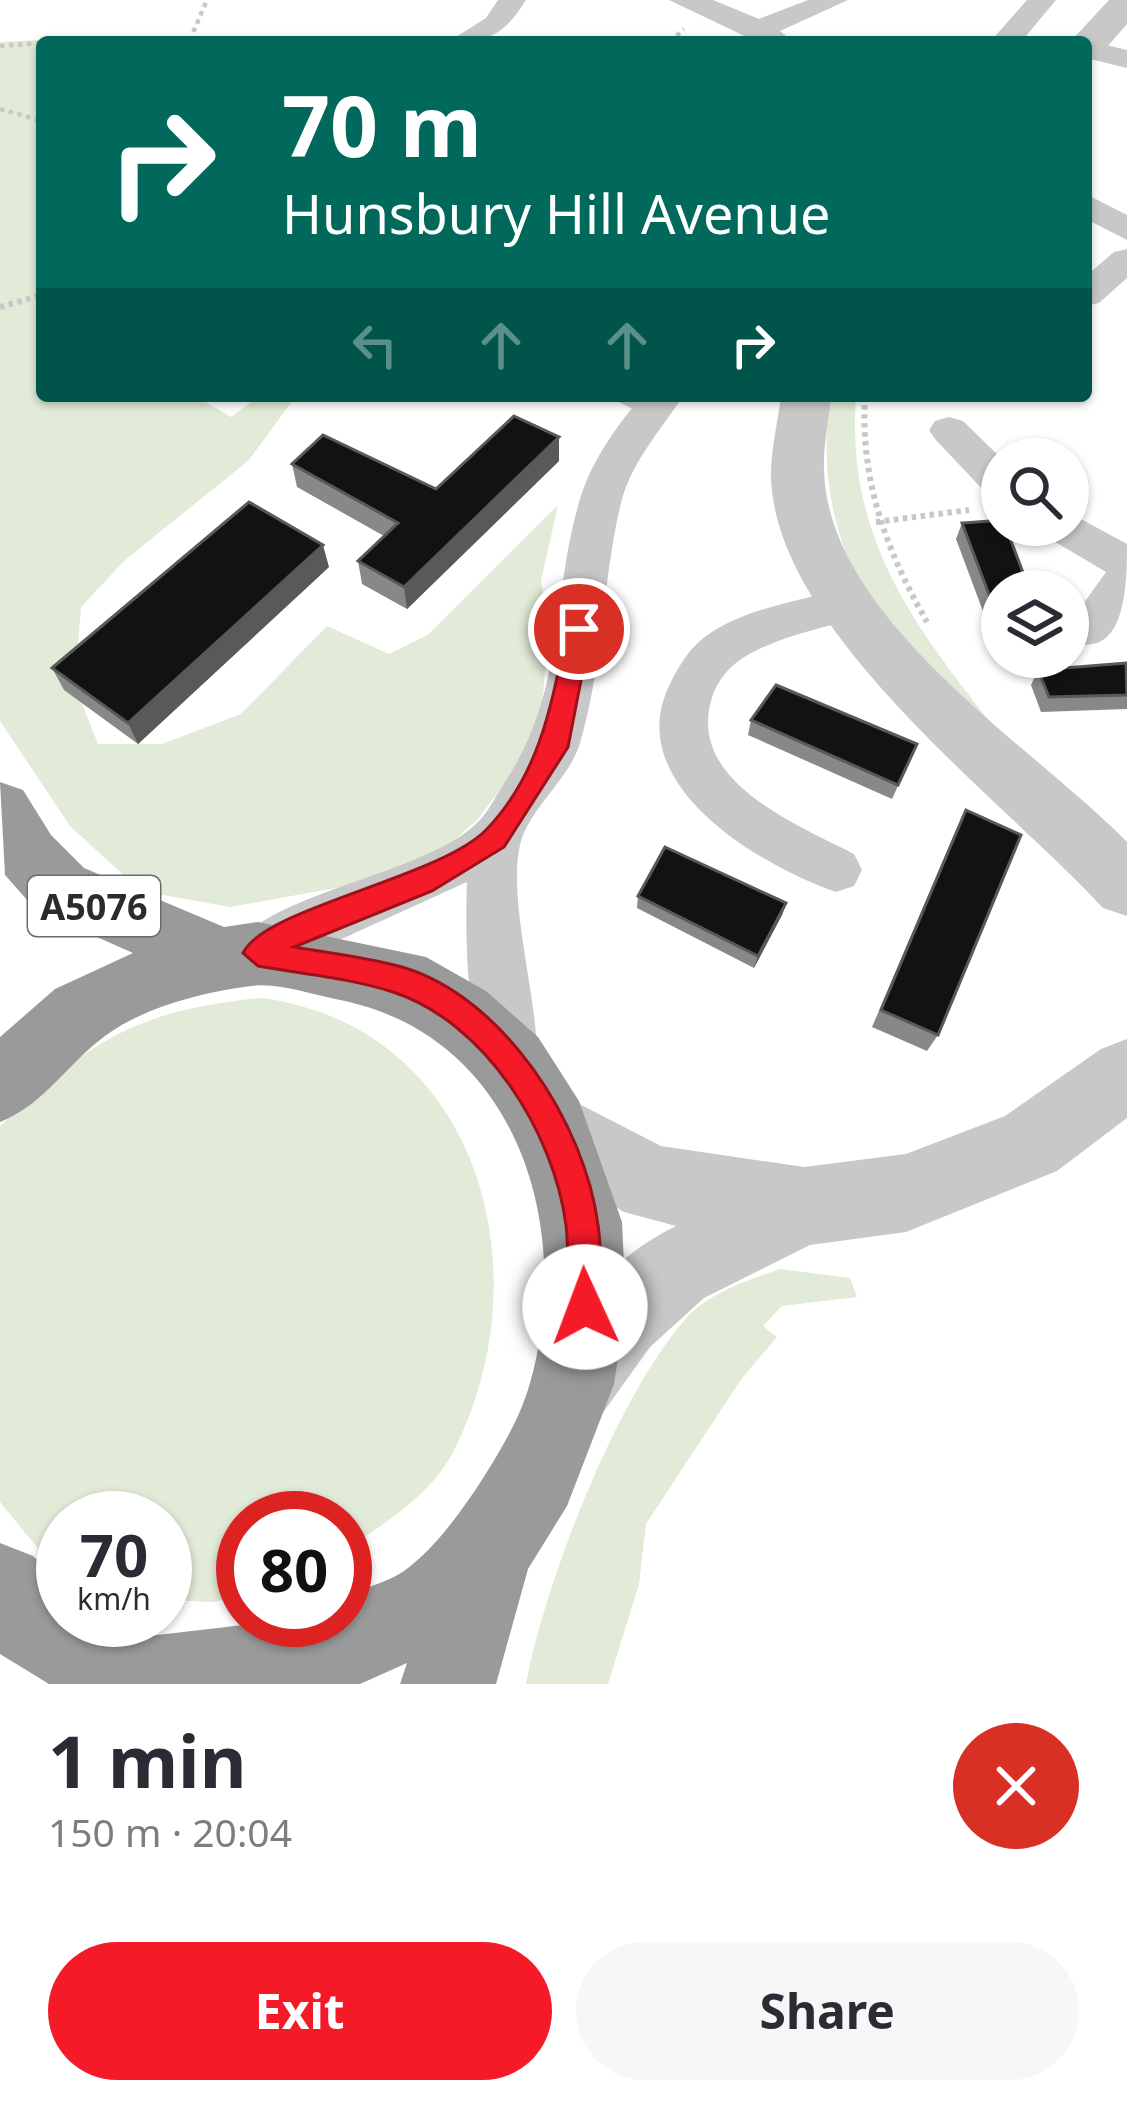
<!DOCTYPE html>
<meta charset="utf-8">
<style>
body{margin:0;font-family:"Noto Sans",sans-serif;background:#f7f7f7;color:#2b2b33;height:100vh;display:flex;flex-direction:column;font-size:45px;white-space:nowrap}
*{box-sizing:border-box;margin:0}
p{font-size:39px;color:#7c7c81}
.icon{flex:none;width:66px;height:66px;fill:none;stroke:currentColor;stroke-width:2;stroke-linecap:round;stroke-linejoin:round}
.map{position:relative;height:1684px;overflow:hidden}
.side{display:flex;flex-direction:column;background:#fff;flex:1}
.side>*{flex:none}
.top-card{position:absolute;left:36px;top:36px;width:1056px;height:366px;border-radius:12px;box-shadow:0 3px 9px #0004;background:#00695c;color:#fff;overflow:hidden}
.buttons{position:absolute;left:981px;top:438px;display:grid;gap:24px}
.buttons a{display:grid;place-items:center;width:108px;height:108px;border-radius:50%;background:#fff;box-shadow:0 3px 9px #0004;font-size:60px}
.speed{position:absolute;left:36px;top:1491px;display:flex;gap:24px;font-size:60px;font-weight:700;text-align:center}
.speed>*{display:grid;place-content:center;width:156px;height:156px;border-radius:50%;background:#fff;box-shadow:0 3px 9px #0004;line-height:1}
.speed small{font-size:30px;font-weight:400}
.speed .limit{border:18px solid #d22;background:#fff;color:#111}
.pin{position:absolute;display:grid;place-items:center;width:102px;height:102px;color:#fff;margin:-51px;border:6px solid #fff;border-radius:50%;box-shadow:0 3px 12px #0007}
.me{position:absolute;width:132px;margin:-66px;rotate:358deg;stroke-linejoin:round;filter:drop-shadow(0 0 9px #0008)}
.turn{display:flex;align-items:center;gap:42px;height:252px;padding:0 48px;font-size:54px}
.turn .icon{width:156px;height:156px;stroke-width:2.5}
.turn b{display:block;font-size:84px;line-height:102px}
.lanes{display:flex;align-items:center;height:114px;padding:0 48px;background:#0003;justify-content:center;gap:60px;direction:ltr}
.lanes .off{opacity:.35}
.round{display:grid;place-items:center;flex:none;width:126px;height:126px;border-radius:63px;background:#f7f7f7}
.headline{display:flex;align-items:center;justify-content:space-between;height:204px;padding:0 48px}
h1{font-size:72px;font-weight:700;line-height:90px}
.action{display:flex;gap:24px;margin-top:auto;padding:24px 48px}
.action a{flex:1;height:138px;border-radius:72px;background:#f51a28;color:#fff;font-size:48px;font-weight:700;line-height:138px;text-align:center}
.action a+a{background:#f7f7f7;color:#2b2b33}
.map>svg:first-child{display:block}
.green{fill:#e1ebd7}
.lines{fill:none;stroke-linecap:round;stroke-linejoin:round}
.path-far1{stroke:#c8c8c8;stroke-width:4.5;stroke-dasharray:4.5 4.5;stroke-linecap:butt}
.path{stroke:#c8c8c8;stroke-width:6;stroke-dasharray:4.5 4.5;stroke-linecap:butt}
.service{fill:#c8c8c8;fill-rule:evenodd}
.minor{fill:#c8c8c8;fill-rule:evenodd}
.tertiary{fill:#c8c8c8;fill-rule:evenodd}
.trunk{fill:#9a9a9a;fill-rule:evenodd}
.wall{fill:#888}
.shaded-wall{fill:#595959}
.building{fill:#121212;stroke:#595959;stroke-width:3}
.route{fill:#f51a28;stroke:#9f111a;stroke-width:3}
.labels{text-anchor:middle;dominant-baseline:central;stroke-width:12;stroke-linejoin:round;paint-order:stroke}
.shield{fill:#fff;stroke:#6b6b6b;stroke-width:3}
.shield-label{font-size:36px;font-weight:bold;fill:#2b2b2b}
</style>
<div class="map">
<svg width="1127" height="1684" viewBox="0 0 1127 1684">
<rect width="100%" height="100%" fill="#fff"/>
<!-- green -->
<path class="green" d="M 99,37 L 331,41 L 42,42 L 42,396 L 195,396 L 231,417 L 259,396 L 296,396 L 248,461 L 125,560 L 81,607 L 75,686 L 98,744 L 162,744 L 241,714 L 327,626 L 389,654 L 429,634 L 558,505 L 541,581 L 548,629 L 542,709 L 512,774 L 477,820 L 442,851 L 347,886 L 230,907 L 141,891 L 70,826 L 0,721 L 0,42 Z
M 830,396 L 856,396 C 845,548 924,638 1013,751 C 977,719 931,687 902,649 C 841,570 817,494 830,396 Z
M 262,998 C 481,1028 545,1274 453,1452 C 431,1495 384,1524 345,1550 L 345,1518 L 243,1518 L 243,1594 L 214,1602 L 165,1600 L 165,1518 L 63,1518 L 63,1561 L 40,1551 L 0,1502 L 0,1126 C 90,1040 137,1010 262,998 Z
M 780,1269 L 850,1278 L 857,1297 L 782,1306 L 763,1326 L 777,1337 L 742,1378 L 646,1524 L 639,1584 L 608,1684 L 526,1684 C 545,1582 616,1400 683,1322 C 707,1293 746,1281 780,1269 Z"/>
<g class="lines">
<!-- path-far1 -->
<path class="path-far1" d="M 65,42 L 189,42 L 207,0
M 670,42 L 684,29
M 0,46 L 42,43
M 0,109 L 42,121"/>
<!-- path -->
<path class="path" d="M 0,307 L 42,295
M 865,396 C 860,480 886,550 927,622
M 876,522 L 969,510"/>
<!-- service -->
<path class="service" d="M 607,396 L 635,396 L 659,410 L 649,417 Z"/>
<!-- minor -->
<path class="minor" d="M 498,0 L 526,0 C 504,35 489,42 448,42 L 486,18 Z
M 669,0 L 713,0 L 759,19 L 808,0 L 848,0 L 780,31 L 794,42 L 757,42 Z
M 1027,0 L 1056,0 L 1021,42 L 990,42 Z
M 1086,40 L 1127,50 L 1127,68 L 1086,58 L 1086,42 L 1078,42 Z
M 1086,194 L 1127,215 L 1127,240 L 1086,219 Z
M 1127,249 L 1127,278 L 1099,303 L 1086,306 L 1086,276 L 1114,252 Z
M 642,396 L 683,396 C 659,433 630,463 620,507 C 602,585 603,665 580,743 C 569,780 529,808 520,845 C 505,910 551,1038 532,1081 L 512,1089 L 492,1081 C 466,1022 465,945 467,882 L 258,977 L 239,970 L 231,953 C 258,894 423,876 477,823 C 488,813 495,797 503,785 C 566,691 550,607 578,506 C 589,464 615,428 642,396 Z
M 949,417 L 963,421 L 1002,459 L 1002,498 L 987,494 L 935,439 L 929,430 L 935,421 Z
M 1068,512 L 1127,544 C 1127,581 1127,660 1072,642 L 1068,625 L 1106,572 L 1045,536 L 1039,525 L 1068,525 Z
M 849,587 L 865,592 L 871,604 L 865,616 C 824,628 780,635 743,658 C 724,670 713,687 709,710 C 697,786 799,825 854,854 L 862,870 L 854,886 L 836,892 C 759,865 622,785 669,686 C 677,669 687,652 701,640 C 740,608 802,601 849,587 Z"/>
<!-- tertiary -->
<path class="tertiary" d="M 1109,0 L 1127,0 L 1127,24 L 1100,55 L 1086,59 L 1086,42 L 1070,42 Z
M 781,396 L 831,396 C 829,420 823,446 824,470 C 828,620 1032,745 1127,842 L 1127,916 L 1103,908 C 1004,800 767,626 771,469 C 772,445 778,420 781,396 Z
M 1127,1039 L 1127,1118 L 1057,1171 L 906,1232 L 810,1245 L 704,1298 L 650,1347 L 602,1414 L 572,1426 L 542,1414 L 530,1384 C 557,1319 612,1257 676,1226 L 624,1212 L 525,1153 L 514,1127 L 525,1101 L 552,1090 L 661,1146 L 804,1167 L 906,1154 L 1005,1116 L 1101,1049 Z"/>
<!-- trunk -->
<path class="trunk" d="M 0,782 L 23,790 L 51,835 L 84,868 L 224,927 L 258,922 L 426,957 L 486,991 L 538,1037 L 579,1101 L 622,1222 L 626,1307 L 614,1384 L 567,1506 L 528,1569 L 496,1684 L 400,1684 L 407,1663 L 360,1684 L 49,1684 L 0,1654 L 0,1543 L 33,1556 L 63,1585 L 63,1620 L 120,1620 L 149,1636 L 287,1620 L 345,1620 L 345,1596 C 363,1588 388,1582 404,1571 C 432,1551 457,1517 476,1489 C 497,1456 519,1422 530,1383 C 575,1226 516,1035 340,1000 C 313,995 278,982 251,986 C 203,992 144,1007 105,1036 C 67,1064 45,1104 0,1122 L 0,1037 L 55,989 L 133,953 L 36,910 L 5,875 Z"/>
</g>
<!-- wall -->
<path class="wall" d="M 559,461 L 407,609 L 362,584 L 358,561 L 384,536 L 297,487 L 292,464 L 436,489 Z
M 962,523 L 1002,591 L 1002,649 L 997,649 L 956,539 Z
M 329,567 L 138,744 L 64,690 L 52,668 Z
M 1038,670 L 1127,695 L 1127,709 L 1041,712 L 1031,685 Z
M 751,720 L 917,744 L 892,799 L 748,735 Z
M 966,810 L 938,1035 L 927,1051 L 872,1027 L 956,830 Z
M 638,896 L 786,903 L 782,915 L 754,968 L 637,908 Z"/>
<!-- shaded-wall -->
<path class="shaded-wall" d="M 559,437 L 559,461 L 407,609 L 404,587 Z
M 323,545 L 329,567 L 138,744 L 128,723 Z
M 786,903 L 782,915 L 754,968 L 758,956 Z"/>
<!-- building -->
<path class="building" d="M 514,416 L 559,437 L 404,587 L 358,561 L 398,523 L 292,464 L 323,435 L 436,489 Z
M 249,502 L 323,545 L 128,723 L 52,668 Z
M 1002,520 L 1002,525 L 1005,525 L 1030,591 L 1002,591 L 1002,629 L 962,523 Z
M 1126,663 L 1127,695 L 1049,697 L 1038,670 Z
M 776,685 L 917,744 L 898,785 L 751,720 Z
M 966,810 L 1021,835 L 938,1035 L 881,1010 Z
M 665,847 L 786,903 L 758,956 L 638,896 Z"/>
<!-- route -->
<path class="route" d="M 579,620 L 591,629 L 568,747 L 504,847 L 432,891 L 294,947 C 329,953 367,957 402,967 C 504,997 585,1124 598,1225 C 602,1252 601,1280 602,1307 L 597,1319 L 585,1324 L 573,1319 L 568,1307 C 567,1280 569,1251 566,1225 C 554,1132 485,1022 393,992 C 350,978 302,974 258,966 L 243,953 C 264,908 439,878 486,830 C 541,773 552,702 567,629 Z"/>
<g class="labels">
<!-- shield labels -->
<rect class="shield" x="28" y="876" width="132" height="60" rx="9"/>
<g class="shield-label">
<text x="94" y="906">A5076</text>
</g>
</g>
</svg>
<div class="buttons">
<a><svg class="icon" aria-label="search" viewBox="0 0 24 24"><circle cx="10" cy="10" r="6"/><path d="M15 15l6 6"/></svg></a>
<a><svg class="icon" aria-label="layers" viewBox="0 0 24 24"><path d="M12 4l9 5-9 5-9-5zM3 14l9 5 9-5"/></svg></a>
</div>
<div class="speed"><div>70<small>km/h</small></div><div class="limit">80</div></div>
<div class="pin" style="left:579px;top:629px;background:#d93025"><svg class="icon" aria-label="arrive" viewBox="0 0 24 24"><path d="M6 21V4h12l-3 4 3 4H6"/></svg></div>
<svg class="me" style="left:585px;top:1307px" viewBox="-20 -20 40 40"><circle r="19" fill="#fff"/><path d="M0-13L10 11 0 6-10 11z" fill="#f51a28"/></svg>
<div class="top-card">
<div class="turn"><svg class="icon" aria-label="right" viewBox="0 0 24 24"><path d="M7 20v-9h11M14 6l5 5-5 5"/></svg><div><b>70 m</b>Hunsbury Hill Avenue</div></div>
<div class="lanes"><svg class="icon off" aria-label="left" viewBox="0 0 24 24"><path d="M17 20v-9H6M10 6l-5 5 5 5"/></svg><svg class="icon off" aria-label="ahead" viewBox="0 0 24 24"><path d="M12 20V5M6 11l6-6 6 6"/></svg><svg class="icon off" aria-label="ahead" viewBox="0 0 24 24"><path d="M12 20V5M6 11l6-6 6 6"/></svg><svg class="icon" aria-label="right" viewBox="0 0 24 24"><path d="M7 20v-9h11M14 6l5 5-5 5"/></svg></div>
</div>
</div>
<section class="side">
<div class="headline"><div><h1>1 min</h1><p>150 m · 20:04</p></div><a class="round" style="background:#d93025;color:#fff"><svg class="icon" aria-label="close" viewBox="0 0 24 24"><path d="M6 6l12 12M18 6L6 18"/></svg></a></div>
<div class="action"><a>Exit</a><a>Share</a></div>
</section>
